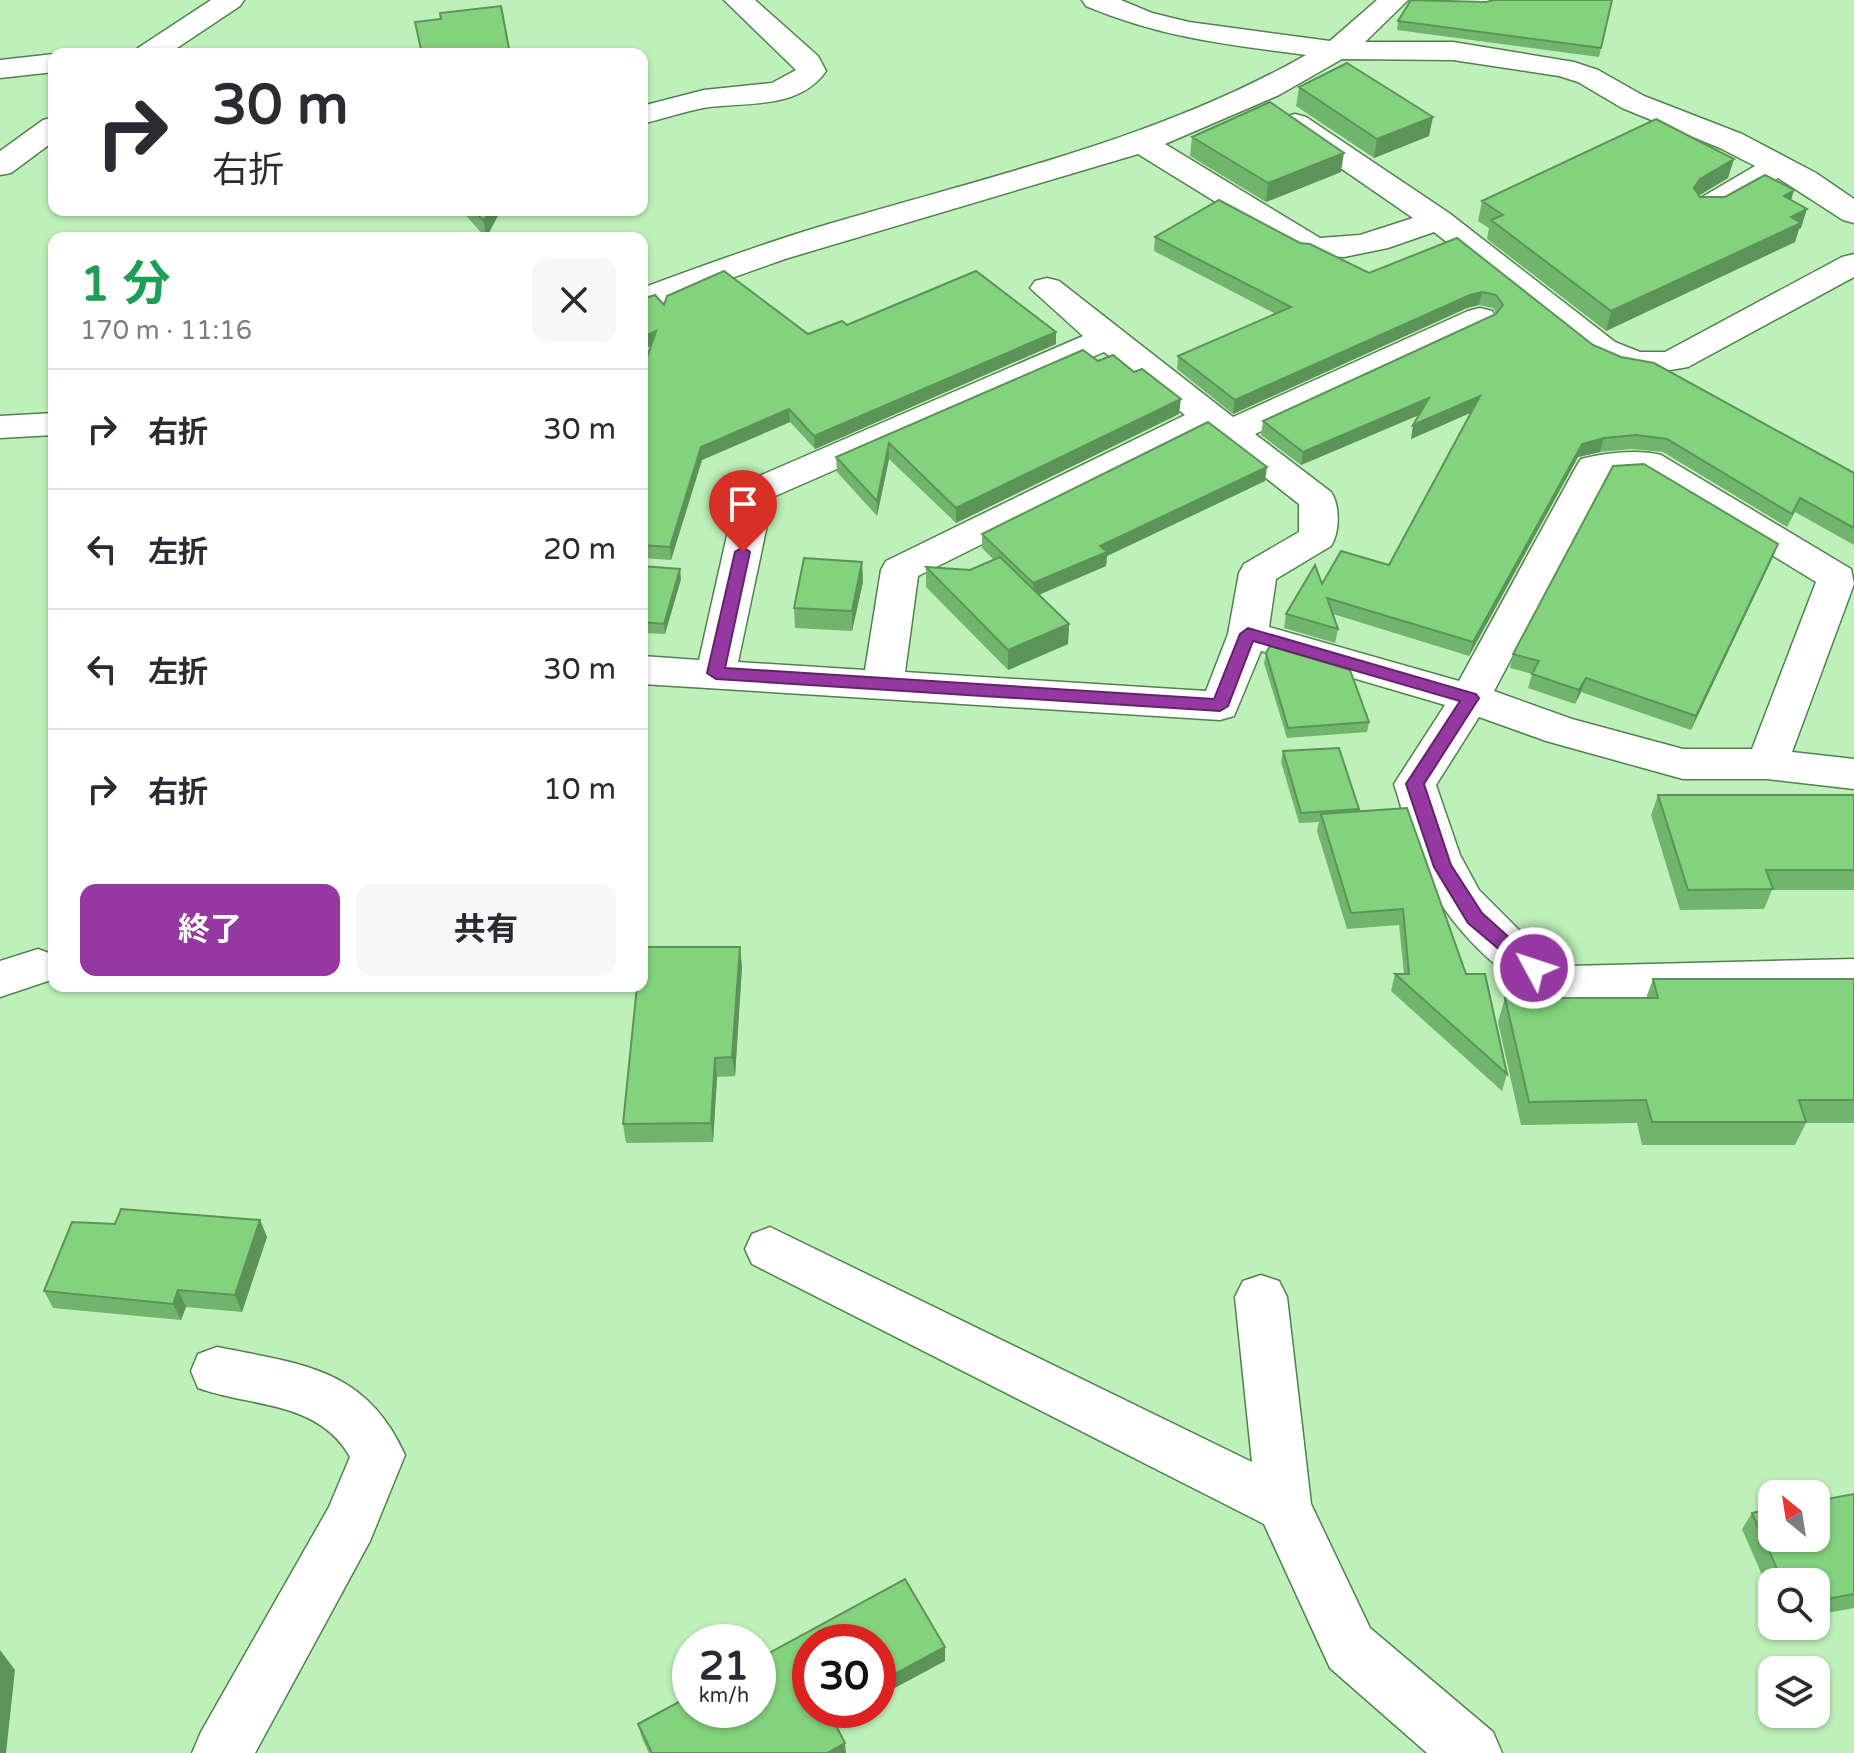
<!DOCTYPE html>
<html lang="ja">
<meta charset="utf-8">
<style>
body{margin:0;font-family:"Varela Round","Noto Sans JP",sans-serif;background:#f7f7f7;color:#2b2b33;height:100vh;display:flex;flex-direction:column;font-size:30px;white-space:nowrap}
*{box-sizing:border-box;margin:0}
p{font-size:26px;color:#7c7c81}
.icon{flex:none;width:44px;height:44px;fill:none;stroke:currentColor;stroke-width:2;stroke-linecap:round;stroke-linejoin:round}
.map{position:relative;flex:1;overflow:hidden}
.sheet{position:absolute;left:48px;top:232px;width:600px;height:760px;display:flex;flex-direction:column;background:#fff;border-radius:16px;box-shadow:0 2px 6px #0004}
.sheet>*{flex:none}
.top-card{position:absolute;left:48px;top:48px;width:600px;height:168px;border-radius:16px;box-shadow:0 2px 6px #0004;background:#fff;color:#2b2b33;overflow:hidden}
.needle{width:52px;rotate:330deg}
.fabs{position:absolute;left:1758px;top:1480px;display:grid;gap:16px}
.fabs a{display:grid;place-items:center;width:72px;height:72px;border-radius:16px;background:#fff;box-shadow:0 2px 6px #0004;font-size:40px}
.speed{position:absolute;left:672px;top:1624px;display:flex;gap:16px;font-size:40px;font-weight:700;text-align:center}
.speed>*{display:grid;place-content:center;width:104px;height:104px;border-radius:50%;background:#fff;box-shadow:0 2px 6px #0004;line-height:1}
.speed small{font-size:20px;font-weight:400}
.speed .limit{border:12px solid #d22;background:#fff;color:#111}
.pin{position:absolute;display:grid;place-items:center;width:68px;height:68px;color:#fff;margin:-82px -34px;border-radius:50% 50% 50% 0;rotate:-45deg;box-shadow:0 0 8px #0007}
.pin .icon{rotate:45deg}
.me{position:absolute;width:88px;margin:-44px;rotate:310deg;stroke-linejoin:round;filter:drop-shadow(0 0 6px #0008)}
.turn{display:flex;align-items:center;gap:28px;height:168px;padding:0 32px;font-size:36px}
.turn .icon{width:104px;height:104px;stroke-width:2.5}
.turn b{display:block;font-size:56px;line-height:68px}
.round{display:grid;place-items:center;flex:none;width:84px;height:84px;border-radius:16px;background:#f7f7f7}
.overview{display:flex;align-items:center;justify-content:space-between;height:136px;padding:0 32px}
h1{font-size:48px;font-weight:700;line-height:60px;color:#1e9e55}
.action{display:flex;gap:16px;margin-top:auto;padding:16px 32px}
.action a{flex:1;height:92px;border-radius:16px;background:#9538a2;color:#fff;font-size:32px;font-weight:700;line-height:92px;text-align:center}
.action a+a{background:#f7f7f7;color:#2b2b33}
ul{padding:0;list-style:none}
li{display:flex;align-items:center;gap:24px;height:120px;padding:0 32px;border-top:2px solid #e1e1e2}
li div{flex:1}
li b{display:block;font-size:30px}
li em{font-style:normal}
.map>svg:first-child{display:block}
.lines{fill:none;stroke-linecap:round;stroke-linejoin:round}
.street-casing{stroke:#52814f;stroke-width:3}
.street{fill:#fff;fill-rule:evenodd}
.wall{fill:#71b56c}
.shaded-wall{fill:#5c9358}
.building{fill:#83d27d;stroke:#5c9358;stroke-width:2}
.route{fill:#9538a2;stroke:#612469;stroke-width:2}
</style>
<div class="map">
<svg width="1854" height="1753" viewBox="0 0 1854 1753">
<rect width="100%" height="100%" fill="#bef1b9"/>
<g class="lines">
<defs>
<path id="street" d="M 211,0 L 244,0 L 240,6 L 168,54 L 133,54 L 138,48 Z
M 724,0 L 755,0 L 818,56 L 826,71 C 798,111 745,101 703,108 C 683,112 662,119 642,124 L 642,106 L 704,90 L 772,83 L 796,70 Z
M 1082,0 L 1121,0 L 1152,13 L 1189,22 L 1330,41 L 1377,0 L 1408,0 L 1365,42 L 1453,42 L 1574,62 L 1598,70 L 1644,96 L 1742,134 L 1816,173 L 1854,199 L 1854,223 L 1843,220 L 1778,178 C 1755,192 1724,221 1697,214 L 1692,207 L 1697,200 L 1755,166 L 1720,148 L 1622,108 L 1578,82 L 1559,76 L 1453,60 L 1342,59 L 1279,95 L 1165,144 L 1320,238 L 1360,235 L 1413,218 L 1284,129 L 1280,123 L 1284,117 L 1295,114 L 1306,117 L 1449,213 L 1615,342 L 1640,352 L 1665,352 L 1842,257 L 1854,254 L 1854,277 L 1688,367 L 1647,374 L 1618,368 L 1591,356 L 1434,232 L 1388,248 L 1344,257 L 1300,254 L 1138,154 L 785,259 L 642,310 L 642,288 C 705,265 767,242 832,223 C 994,175 1158,139 1306,55 C 1224,44 1163,38 1086,6 Z
M 1437,0 L 1501,0 L 1497,6 C 1480,10 1458,10 1441,6 Z
M 54,54 L 54,72 L 0,78 L 0,60 Z
M 54,117 L 54,141 L 11,173 L 0,175 L 0,151 L 43,120 Z
M 1047,278 L 1059,281 L 1233,417 L 1468,311 L 1480,308 L 1492,311 L 1497,318 L 1492,325 L 1255,434 L 1331,492 C 1340,505 1340,532 1331,546 L 1276,579 L 1269,627 L 1459,681 L 1576,467 L 1581,459 C 1605,453 1637,449 1661,455 L 1851,569 L 1854,584 L 1792,752 L 1854,759 L 1854,789 L 1767,779 L 1683,779 L 1546,741 L 1479,717 L 1436,785 L 1460,855 L 1479,890 L 1525,936 L 1570,966 L 1854,959 L 1854,995 L 1563,1002 C 1500,982 1447,925 1420,866 C 1409,840 1403,811 1394,784 L 1445,705 L 1261,651 L 1234,716 L 1220,720 L 642,684 L 642,656 L 699,660 L 737,491 L 743,483 L 1083,336 L 1030,288 L 1035,281 ZM 1104,352 L 1185,415 L 886,561 L 881,570 L 865,670 L 738,662 L 773,497 ZM 1207,432 L 1299,504 L 1299,532 L 1244,564 L 1239,573 L 1228,634 L 1206,691 L 905,672 L 918,576 ZM 1641,475 L 1816,582 L 1752,749 L 1683,749 L 1572,719 L 1494,691 L 1607,477 Z
M 54,413 L 54,435 L 0,438 L 0,416 Z
M 38,949 L 54,955 L 54,979 L 0,997 L 0,961 Z
M 770,1227 L 1252,1462 L 1235,1297 L 1243,1281 L 1261,1275 L 1279,1281 L 1287,1297 L 1311,1504 L 1370,1628 L 1493,1732 L 1502,1753 L 1427,1753 L 1330,1668 L 1264,1524 L 752,1264 L 745,1249 L 752,1234 Z
M 217,1347 C 302,1364 366,1368 405,1455 L 370,1541 L 255,1753 L 192,1753 L 201,1732 L 329,1507 L 350,1457 C 319,1401 251,1407 198,1388 L 191,1371 L 198,1354 Z"/>
</defs>
<!-- street casing -->
<use href="#street" class="street-casing"/>
<!-- street -->
<use href="#street" class="street"/>
</g>
<!-- wall -->
<path class="wall" d="M 1612,0 L 1599,57 L 1397,30 L 1398,21 L 1486,2 Z
M 1299,87 L 1429,136 L 1374,158 L 1296,106 Z
M 1192,137 L 1341,172 L 1266,202 L 1190,156 Z
M 1728,178 L 1699,195 L 1700,197 L 1725,197 L 1794,190 L 1791,200 L 1801,228 L 1799,229 L 1795,242 L 1606,331 L 1487,239 L 1489,228 L 1478,221 L 1482,201 Z
M 461,210 L 501,210 L 486,238 Z
M 1155,237 L 1300,243 L 1369,273 L 1457,238 L 1593,345 L 1854,473 L 1854,545 L 1795,512 L 1787,527 L 1663,452 L 1632,449 L 1600,452 L 1578,457 L 1469,656 L 1333,614 L 1338,629 L 1335,643 L 1284,628 L 1286,614 L 1322,584 L 1389,565 L 1472,412 L 1411,439 L 1419,415 L 1301,465 L 1261,435 L 1263,421 L 1497,314 L 1493,308 L 1479,305 L 1467,308 L 1233,414 L 1177,369 L 1178,356 L 1276,314 L 1154,251 Z
M 664,305 L 808,334 L 847,325 L 1056,332 L 1056,344 L 815,449 L 790,422 L 702,460 L 671,560 L 642,558 L 642,372 Z
M 1098,361 L 1179,414 L 956,523 L 889,459 L 877,516 L 837,472 L 836,457 Z
M 1265,481 L 1107,556 L 1106,566 L 1039,595 L 1069,624 L 1068,644 L 1008,670 L 926,587 L 926,567 L 970,570 L 994,560 L 982,548 L 982,534 Z
M 1772,559 L 1691,730 L 1581,692 L 1575,704 L 1528,688 L 1532,674 L 1510,668 L 1513,654 Z
M 862,562 L 863,582 L 852,631 L 795,628 L 794,608 Z
M 642,566 L 681,579 L 665,634 L 642,633 Z
M 1266,653 L 1369,722 L 1367,732 L 1287,738 L 1264,663 Z
M 1283,751 L 1359,809 L 1358,812 L 1466,974 L 1507,1074 L 1502,1091 L 1391,991 L 1395,974 L 1404,974 L 1399,925 L 1347,929 L 1317,831 L 1319,822 L 1299,823 L 1281,762 Z
M 1658,795 L 1854,795 L 1854,890 L 1772,890 L 1764,909 L 1680,910 L 1651,815 Z
M 742,966 L 735,1076 L 717,1077 L 713,1142 L 626,1143 L 623,1124 Z
M 1653,979 L 1854,979 L 1854,1123 L 1806,1123 L 1795,1145 L 1642,1145 L 1637,1123 L 1521,1125 L 1498,1022 L 1505,998 L 1646,998 Z
M 260,1220 L 267,1237 L 242,1312 L 186,1307 L 181,1320 L 53,1308 L 44,1291 L 115,1224 Z
M 1854,1494 L 1854,1608 L 1816,1615 L 1816,1582 L 1772,1582 L 1772,1598 L 1742,1529 L 1752,1513 Z
M 945,1661 L 810,1710 L 855,1710 L 834,1721 L 846,1753 L 649,1753 L 642,1738 L 638,1724 Z"/>
<!-- shaded-wall -->
<path class="shaded-wall" d="M 1433,117 L 1429,136 L 1374,158 L 1377,139 Z
M 1344,153 L 1341,172 L 1266,202 L 1268,183 Z
M 1734,159 L 1728,178 L 1695,198 L 1694,188 L 1700,179 Z
M 1794,190 L 1788,210 L 1784,196 Z
M 1807,209 L 1801,228 L 1799,229 L 1795,242 L 1606,331 L 1611,311 Z
M 489,210 L 501,210 L 486,238 L 484,221 Z
M 1482,292 L 1479,305 L 1467,308 L 1233,414 L 1235,400 L 1470,295 Z
M 656,331 L 657,343 L 642,350 L 642,337 Z
M 1056,332 L 1056,344 L 815,449 L 814,436 Z
M 1480,396 L 1477,410 L 1411,439 L 1413,425 Z
M 1429,398 L 1426,412 L 1301,465 L 1303,452 Z
M 1181,399 L 1179,414 L 956,523 L 956,508 Z
M 789,409 L 790,422 L 702,460 L 671,560 L 670,547 L 701,447 Z
M 1604,438 L 1600,452 L 1578,457 L 1469,656 L 1473,642 L 1582,444 Z
M 889,443 L 889,459 L 877,516 L 877,501 Z
M 1267,467 L 1265,481 L 1107,556 L 1106,566 L 1033,597 L 1033,583 L 1100,546 Z
M 1778,544 L 1772,559 L 1691,730 L 1696,716 Z
M 862,562 L 863,582 L 852,631 L 852,611 Z
M 680,569 L 681,579 L 665,634 L 664,624 Z
M 1069,624 L 1068,644 L 1008,670 L 1008,650 Z
M 1586,678 L 1581,692 L 1575,704 L 1579,690 Z
M 740,947 L 742,966 L 735,1076 L 732,1057 Z
M 715,1058 L 717,1077 L 713,1142 L 711,1123 Z
M 260,1220 L 267,1237 L 242,1312 L 235,1295 Z
M 178,1290 L 186,1307 L 181,1320 L 173,1304 Z
M 945,1647 L 945,1661 L 878,1697 L 878,1683 Z
M 0,1650 L 15,1670 L 6,1753 L 0,1753 Z
M 827,1710 L 855,1710 L 829,1724 Z
M 845,1743 L 846,1753 L 827,1753 Z"/>
<!-- building -->
<path class="building" d="M 1411,0 L 1486,2 L 1494,0 L 1612,0 L 1601,48 L 1398,21 Z
M 501,6 L 510,54 L 422,54 L 415,22 L 441,19 L 440,13 Z
M 1347,63 L 1433,117 L 1377,139 L 1299,87 Z
M 1270,102 L 1344,153 L 1268,183 L 1192,137 Z
M 1656,119 L 1734,159 L 1700,179 L 1694,188 L 1700,197 L 1725,197 L 1765,175 L 1794,190 L 1784,196 L 1807,209 L 1791,217 L 1801,223 L 1611,311 L 1491,220 L 1503,215 L 1482,201 Z
M 1219,200 L 1300,243 L 1310,244 L 1369,273 L 1457,238 L 1593,345 L 1621,357 L 1654,363 L 1854,473 L 1854,528 L 1800,498 L 1792,514 L 1667,439 L 1636,435 L 1604,438 L 1582,444 L 1473,642 L 1327,598 L 1338,629 L 1286,614 L 1315,565 L 1322,584 L 1341,551 L 1389,565 L 1480,396 L 1413,425 L 1429,398 L 1303,452 L 1263,421 L 1496,314 L 1503,305 L 1496,295 L 1482,292 L 1470,295 L 1235,400 L 1178,356 L 1291,307 L 1155,237 Z
M 473,210 L 489,210 L 484,221 Z
M 595,233 L 600,238 L 579,238 Z
M 724,271 L 808,334 L 842,321 L 847,325 L 976,271 L 1056,332 L 814,436 L 789,409 L 701,447 L 670,547 L 642,545 L 642,372 L 656,331 L 642,337 L 642,299 L 655,295 L 664,305 L 667,296 Z
M 1083,350 L 1098,361 L 1113,355 L 1134,372 L 1142,369 L 1181,399 L 956,508 L 889,443 L 877,501 L 836,457 Z
M 1208,422 L 1267,467 L 1100,546 L 1107,552 L 1033,583 L 982,534 Z
M 1644,464 L 1778,544 L 1696,716 L 1586,678 L 1579,690 L 1532,674 L 1539,661 L 1513,654 L 1613,466 Z
M 1000,557 L 1069,624 L 1008,650 L 926,567 L 970,570 Z
M 804,558 L 862,562 L 852,611 L 794,608 Z
M 642,566 L 680,569 L 664,624 L 642,622 Z
M 1270,646 L 1350,670 L 1369,722 L 1288,728 L 1266,653 Z
M 1339,748 L 1359,809 L 1301,813 L 1283,751 Z
M 1658,795 L 1854,795 L 1854,870 L 1766,870 L 1773,889 L 1688,890 Z
M 1407,808 L 1466,974 L 1485,974 L 1507,1074 L 1395,974 L 1409,974 L 1403,909 L 1351,913 L 1321,814 Z
M 642,947 L 740,947 L 732,1057 L 715,1058 L 711,1123 L 623,1124 L 637,986 L 642,986 Z
M 1653,979 L 1854,979 L 1854,1100 L 1799,1100 L 1806,1122 L 1652,1122 L 1646,1100 L 1529,1102 L 1505,998 L 1658,998 Z
M 121,1209 L 260,1220 L 235,1295 L 178,1290 L 173,1304 L 44,1291 L 72,1222 L 115,1224 Z
M 1854,1494 L 1854,1594 L 1816,1601 L 1816,1582 L 1783,1582 L 1752,1513 L 1772,1509 L 1772,1538 L 1816,1538 L 1816,1501 Z
M 905,1579 L 945,1647 L 878,1683 L 878,1642 L 810,1642 L 810,1710 L 828,1710 L 845,1743 L 827,1753 L 652,1753 L 638,1724 L 690,1696 L 690,1710 L 758,1710 L 758,1659 Z"/>
<!-- route -->
<path class="route" d="M 743,547 L 750,552 L 725,668 L 1214,699 L 1240,634 L 1248,628 L 1476,694 L 1479,698 L 1424,784 L 1451,865 L 1482,913 L 1543,968 L 1534,975 L 1527,973 L 1468,923 L 1434,867 L 1406,784 L 1460,701 L 1253,641 L 1228,706 L 1220,711 L 716,679 L 707,673 L 735,552 Z"/>
</svg>
<div class="fabs">
<a><svg class="needle" viewBox="-14 -14 28 28"><path d="M0-13l5 13h-10z" fill="#e53935"/><path d="M0 13l5-13h-10z" fill="#7c7c81"/></svg></a>
<a><svg class="icon" aria-label="search" viewBox="0 0 24 24"><circle cx="10" cy="10" r="6"/><path d="M15 15l6 6"/></svg></a>
<a><svg class="icon" aria-label="layers" viewBox="0 0 24 24"><path d="M12 4l9 5-9 5-9-5zM3 14l9 5 9-5"/></svg></a>
</div>
<div class="speed"><div>21<small>km/h</small></div><div class="limit">30</div></div>
<div class="pin" style="left:743px;top:552px;background:#d93025"><svg class="icon" aria-label="arrive" viewBox="0 0 24 24"><path d="M6 21V4h12l-3 4 3 4H6"/></svg></div>
<svg class="me" style="left:1534px;top:968px" viewBox="-20 -20 40 40"><circle r="17" fill="#9538a2" stroke="#fff" stroke-width="3"/><path d="M0-11L8 9 0 5-8 9z" fill="#fff"/></svg>
<div class="top-card">
<div class="turn"><svg class="icon" aria-label="right" viewBox="0 0 24 24"><path d="M7 20v-9h11M14 6l5 5-5 5"/></svg><div><b>30 m</b>右折</div></div>
</div>
<section class="sheet">
<div class="overview"><div><h1>1 分</h1><p>170 m · 11:16</p></div><a class="round"><svg class="icon" aria-label="close" viewBox="0 0 24 24"><path d="M6 6l12 12M18 6L6 18"/></svg></a></div>
<ul>
<li><svg class="icon" aria-label="right" viewBox="0 0 24 24"><path d="M7 20v-9h11M14 6l5 5-5 5"/></svg><div><b>右折</b></div><em>30 m</em></li>
<li><svg class="icon" aria-label="left" viewBox="0 0 24 24"><path d="M17 20v-9H6M10 6l-5 5 5 5"/></svg><div><b>左折</b></div><em>20 m</em></li>
<li><svg class="icon" aria-label="left" viewBox="0 0 24 24"><path d="M17 20v-9H6M10 6l-5 5 5 5"/></svg><div><b>左折</b></div><em>30 m</em></li>
<li><svg class="icon" aria-label="right" viewBox="0 0 24 24"><path d="M7 20v-9h11M14 6l5 5-5 5"/></svg><div><b>右折</b></div><em>10 m</em></li>
</ul>
<div class="action"><a>終了</a><a>共有</a></div>
</section>
</div>
